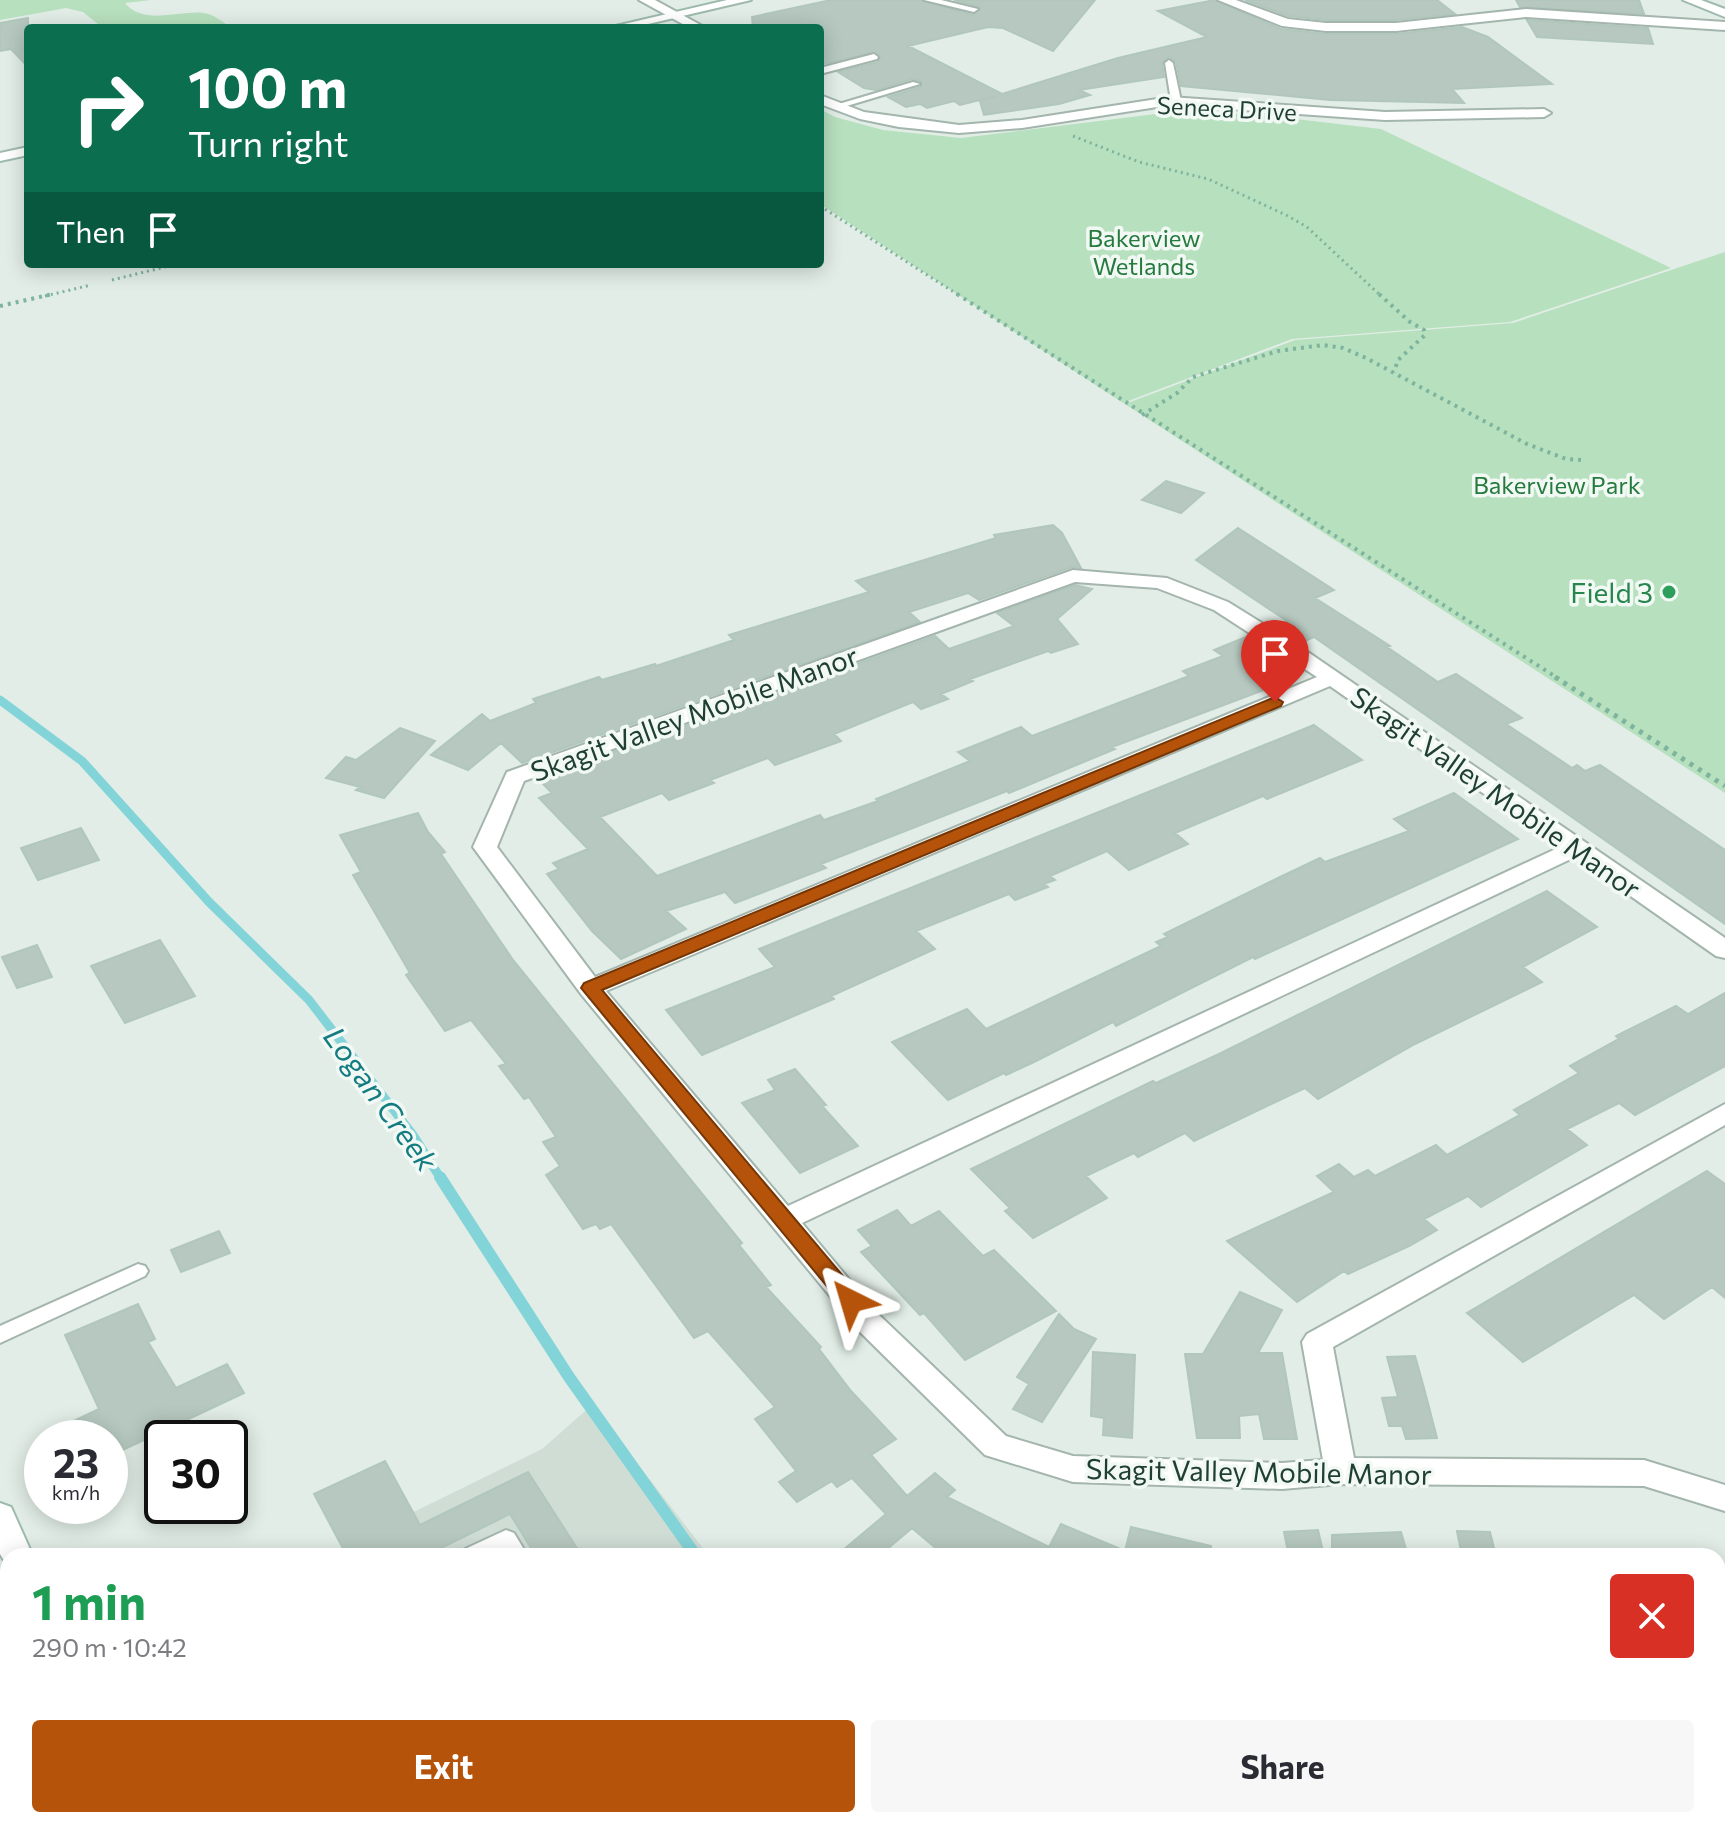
<!DOCTYPE html>
<meta charset="utf-8">
<style>
body{margin:0;font-family:Commissioner,sans-serif;background:#f7f7f7;color:#2b2b33;height:100vh;display:flex;flex-direction:column;font-size:30px;white-space:nowrap}
*{box-sizing:border-box;margin:0}
p{font-size:26px;color:#7c7c81}
.icon{flex:none;width:44px;height:44px;fill:none;stroke:currentColor;stroke-width:2;stroke-linecap:round;stroke-linejoin:round}
.map{position:relative;flex:1;overflow:hidden}
.side{position:absolute;left:0px;top:1548px;width:1726px;height:280px;display:flex;flex-direction:column;background:#fff;border-radius:24px 24px 0 0;box-shadow:0 4px 20px #0003}
.side>*{flex:none}
.guide{position:absolute;left:24px;top:24px;width:800px;height:244px;border-radius:8px;box-shadow:0 4px 20px #0003;background:#0b6e4f;color:#fff;overflow:hidden}
.speed{position:absolute;left:24px;top:1420px;display:flex;gap:16px;font-size:40px;font-weight:700;text-align:center}
.speed>*{display:grid;place-content:center;width:104px;height:104px;border-radius:50%;background:#fff;box-shadow:0 4px 20px #0003;line-height:1}
.speed small{font-size:20px;font-weight:400}
.speed .limit{border:4px solid #111;border-radius:12px;background:#fff;color:#111}
.pin{position:absolute;display:grid;place-items:center;width:68px;height:68px;color:#fff;margin:-82px -34px;border-radius:50% 50% 50% 0;rotate:-45deg;box-shadow:0 0 8px #0007}
.pin .icon{rotate:45deg}
.me{position:absolute;width:88px;margin:-44px;rotate:320deg;stroke-linejoin:round;filter:drop-shadow(0 0 6px #0008)}
.turn{display:flex;align-items:center;gap:28px;height:168px;padding:0 32px;font-size:36px}
.turn .icon{width:104px;height:104px;stroke-width:2.5}
.turn b{display:block;font-size:56px;line-height:68px}
.then{display:flex;align-items:center;height:76px;padding:0 32px;background:#0003;gap:16px;font-size:30px}
.round{display:grid;place-items:center;flex:none;width:84px;height:84px;border-radius:8px;background:#f7f7f7}
.head{display:flex;align-items:center;justify-content:space-between;height:136px;padding:0 32px}
h1{font-size:48px;font-weight:700;line-height:60px;color:#1e9e55}
.action{display:flex;gap:16px;margin-top:auto;padding:16px 32px}
.action a{flex:1;height:92px;border-radius:8px;background:#b45309;color:#fff;font-size:32px;font-weight:700;line-height:92px;text-align:center}
.action a+a{background:#f7f7f7;color:#2b2b33}
.map>svg:first-child{display:block}
.built{fill:#cfddd5}
.green{fill:#b7e0be}
.lines{fill:none;stroke-linecap:round;stroke-linejoin:round}
.stream-far1{stroke:#83d4d8;stroke-width:9}
.stream{stroke:#83d4d8;stroke-width:12}
.building{fill:#b6c8bf;stroke:#b2c7bc;stroke-width:2}
.lane-casing{stroke:#a3b5ad;stroke-width:4}
.street-casing{stroke:#a3b5ad;stroke-width:4}
.secondary-casing{stroke:#9ebaad;stroke-width:4}
.path-far2{stroke:#7eb49d;stroke-width:3;stroke-dasharray:2 4;stroke-linecap:butt}
.path-far1{stroke:#7eb49d;stroke-width:4;stroke-dasharray:3 5;stroke-linecap:butt}
.path{stroke:#7eb49d;stroke-width:5;stroke-dasharray:4 6;stroke-linecap:butt}
.lane{fill:#fff;fill-rule:evenodd}
.street{fill:#fff;fill-rule:evenodd}
.secondary{fill:#fff;fill-rule:evenodd}
.route{fill:#b45309;stroke:#753606;stroke-width:2}
.leisure-dot{fill:#2e9e5b;stroke:#f2f9f5;stroke-width:3}
.labels{text-anchor:middle;dominant-baseline:central;stroke-width:7;stroke-linejoin:round;paint-order:stroke}
.far-street-label{font-size:24px;fill:#1f3f33;stroke:#f2f9f5}
.far-park-label{font-size:24px;fill:#257a3d;stroke:#f2f9f5}
.leisure-label{font-size:28px;fill:#27864d;stroke:#f2f9f5;text-anchor:end}
.street-label{font-size:28px;fill:#1f3f33;stroke:#f2f9f5}
.water-label{font-size:30px;font-style:italic;fill:#137c81;stroke:#f2f9f5}
</style>
<div class="map">
<svg width="1725" height="1828" viewBox="0 0 1725 1828">
<rect width="100%" height="100%" fill="#e1ede6"/>
<!-- built -->
<path class="built" d="M 592,1405 L 709,1556 L 324,1556 L 542,1449 Z
M 1718,1798 L 1725,1802 L 1725,1828 L 226,1828 L 222,1820 L 1718,1820 Z"/>
<!-- green -->
<path class="green" d="M 0,0 L 151,0 L 125,3 C 144,26 179,10 204,13 C 213,14 224,23 232,28 L 103,28 L 83,12 L 66,8 L 0,20 Z
M 820,109 L 835,117 L 883,130 L 961,138 L 1180,111 L 1261,115 L 1381,129 L 1671,268 L 1510,322 L 1292,339 L 1123,403 L 820,204 Z
M 1725,252 L 1725,793 L 1125,404 L 1295,340 L 1513,323 Z"/>
<g class="lines">
<!-- stream-far1 -->
<path class="stream-far1" d="M 0,700 L 82,761 L 209,902 L 309,1000 L 413,1135 L 441,1179"/>
<!-- stream -->
<path class="stream" d="M 440,1177 L 569,1377 L 696,1556
M 1717,1820 L 1725,1823"/>
</g>
<!-- building -->
<path class="building" d="M 831,0 L 921,0 L 973,15 L 981,7 L 954,0 L 1095,0 L 1053,51 L 1003,28 L 988,27 L 908,46 L 1002,94 L 1118,58 L 1207,37 L 1158,11 L 1215,0 L 1281,29 L 1326,34 L 1396,34 L 1462,27 L 1488,37 L 1552,84 L 1452,89 L 1464,103 L 1330,100 L 1181,86 L 1176,62 L 1169,57 L 1162,63 L 1164,77 L 1079,90 L 1090,95 L 1059,104 L 984,115 L 980,101 L 996,96 L 960,105 L 954,101 L 927,108 L 920,104 L 906,107 L 888,97 L 921,87 L 921,81 L 912,79 L 876,90 L 864,88 L 838,72 L 878,62 L 881,56 L 876,52 L 823,64 L 820,62 L 820,28 L 753,28 L 752,17 Z
M 1245,0 L 1437,0 L 1455,14 L 1396,20 L 1326,20 L 1289,16 Z
M 1516,0 L 1639,0 L 1644,14 L 1520,7 Z
M 28,18 L 28,67 L 11,49 L 0,51 L 0,23 Z
M 1527,20 L 1648,28 L 1653,44 L 1537,37 Z
M 1166,481 L 1204,493 L 1181,513 L 1142,500 Z
M 1053,525 L 1062,533 L 1081,568 L 1072,567 L 979,600 L 968,593 L 909,612 L 920,622 L 522,763 L 501,743 L 468,770 L 431,755 L 482,714 L 490,721 L 536,703 L 533,699 L 599,677 L 602,680 L 655,664 L 656,666 L 734,640 L 729,635 L 869,592 L 856,581 L 996,538 L 994,535 Z
M 1238,528 L 1334,590 L 1315,598 L 1390,646 L 1387,647 L 1438,682 L 1456,674 L 1522,718 L 1506,724 L 1572,768 L 1577,765 L 1585,771 L 1600,765 L 1725,850 L 1725,924 L 1314,637 L 1300,643 L 1273,626 L 1287,621 L 1196,560 Z
M 1075,585 L 1092,589 L 1057,619 L 1078,644 L 1051,653 L 1048,651 L 970,679 L 973,681 L 941,694 L 948,699 L 921,709 L 913,702 L 834,734 L 841,741 L 775,765 L 768,758 L 710,780 L 714,783 L 669,800 L 662,793 L 600,817 L 657,876 L 820,815 L 824,820 L 878,801 L 876,799 L 970,761 L 958,752 L 1021,727 L 1032,736 L 1189,676 L 1183,671 L 1223,656 L 1214,650 L 1248,636 L 1275,653 L 1263,658 L 1293,679 L 1112,747 L 1115,749 L 1009,793 L 1007,791 L 821,864 L 826,868 L 735,903 L 725,892 L 666,911 L 686,929 L 621,959 L 592,931 L 547,874 L 559,869 L 553,863 L 588,849 L 539,798 L 552,793 L 538,779 L 935,636 L 949,649 L 1014,626 L 997,613 Z
M 1314,725 L 1362,760 L 1267,799 L 1263,796 L 1175,833 L 1188,844 L 1129,870 L 1107,851 L 1050,876 L 1055,880 L 1044,884 L 1048,887 L 1015,900 L 1009,894 L 916,931 L 935,949 L 831,996 L 834,999 L 702,1055 L 666,1010 L 775,967 L 759,949 Z
M 400,728 L 435,741 L 384,798 L 356,790 L 360,787 L 326,778 L 346,757 L 356,760 Z
M 1454,793 L 1518,839 L 1255,959 L 1253,957 L 1116,1026 L 1113,1022 L 1034,1062 L 1006,1075 L 1004,1073 L 948,1100 L 892,1042 L 967,1009 L 986,1029 L 1161,946 L 1156,942 L 1168,937 L 1164,934 L 1278,878 L 1320,858 L 1325,862 L 1409,831 L 1394,819 Z
M 418,813 L 428,832 L 445,852 L 441,854 L 513,960 L 742,1243 L 739,1245 L 771,1285 L 766,1287 L 821,1347 L 819,1349 L 851,1391 L 896,1439 L 871,1455 L 907,1496 L 935,1473 L 955,1490 L 947,1497 L 1049,1547 L 1061,1524 L 1125,1551 L 1131,1527 L 1211,1546 L 1210,1556 L 945,1556 L 912,1528 L 879,1556 L 836,1556 L 886,1514 L 852,1478 L 837,1487 L 832,1481 L 797,1502 L 779,1482 L 796,1471 L 755,1419 L 775,1407 L 708,1331 L 694,1338 L 611,1224 L 600,1229 L 596,1224 L 583,1229 L 546,1175 L 560,1166 L 543,1142 L 556,1137 L 529,1097 L 524,1099 L 499,1066 L 506,1064 L 471,1020 L 445,1031 L 406,975 L 410,973 L 353,875 L 361,872 L 340,835 Z
M 81,828 L 99,860 L 38,880 L 21,848 Z
M 1547,891 L 1597,927 L 1523,967 L 1542,982 L 1415,1044 L 1318,1099 L 1305,1088 L 1194,1141 L 1185,1133 L 1138,1157 L 1134,1153 L 1086,1176 L 1107,1198 L 1033,1238 L 1005,1211 L 1010,1208 L 971,1169 L 1153,1081 L 1156,1083 L 1219,1054 Z
M 160,940 L 195,996 L 125,1023 L 91,966 Z
M 37,945 L 52,977 L 17,988 L 2,957 Z
M 1725,993 L 1725,1066 L 1635,1115 L 1619,1103 L 1567,1129 L 1587,1145 L 1481,1207 L 1468,1196 L 1424,1219 L 1437,1230 L 1409,1246 L 1348,1274 L 1344,1271 L 1297,1302 L 1227,1241 L 1334,1192 L 1317,1176 L 1339,1164 L 1354,1177 L 1368,1170 L 1375,1176 L 1436,1145 L 1447,1155 L 1520,1115 L 1514,1110 L 1579,1073 L 1570,1066 L 1619,1039 L 1616,1036 L 1676,1006 L 1688,1014 Z
M 795,1069 L 826,1105 L 822,1106 L 858,1146 L 800,1173 L 742,1103 L 775,1090 L 768,1080 Z
M 1707,1171 L 1725,1184 L 1725,1298 L 1712,1287 L 1664,1319 L 1634,1295 L 1523,1362 L 1467,1313 Z
M 897,1210 L 911,1226 L 939,1211 L 983,1256 L 994,1250 L 1056,1311 L 965,1360 L 924,1313 L 920,1315 L 861,1252 L 872,1246 L 858,1230 Z
M 219,1231 L 230,1253 L 181,1272 L 171,1250 Z
M 1240,1292 L 1282,1310 L 1258,1353 L 1282,1353 L 1297,1439 L 1264,1439 L 1259,1414 L 1239,1416 L 1240,1438 L 1197,1438 L 1185,1354 L 1203,1354 Z
M 138,1304 L 155,1339 L 148,1342 L 176,1388 L 227,1364 L 244,1393 L 110,1456 L 110,1438 L 38,1438 L 99,1409 L 65,1335 Z
M 1059,1314 L 1074,1329 L 1096,1339 L 1042,1422 L 1013,1409 L 1029,1384 L 1017,1377 Z
M 1093,1352 L 1135,1355 L 1132,1438 L 1103,1435 L 1104,1418 L 1091,1416 Z
M 1415,1356 L 1424,1388 L 1437,1438 L 1406,1439 L 1402,1426 L 1389,1426 L 1382,1398 L 1398,1397 L 1387,1357 Z
M 385,1461 L 420,1525 L 528,1472 L 582,1556 L 536,1556 L 510,1514 L 425,1556 L 347,1556 L 314,1494 Z
M 1318,1530 L 1324,1556 L 1289,1556 L 1284,1532 Z
M 1457,1531 L 1490,1532 L 1496,1556 L 1462,1556 Z
M 1401,1532 L 1408,1556 L 1332,1556 L 1332,1535 Z"/>
<g class="lines">
<defs>
<path id="lane" d="M 924,0 L 941,0 L 978,9 L 974,12 Z
M 874,54 L 878,57 L 877,59 L 820,74 L 820,68 Z
M 1169,60 L 1173,63 L 1181,101 L 1176,104 L 1171,101 L 1165,63 Z
M 913,82 L 920,84 L 840,108 L 832,106 Z
M 138,1264 L 145,1266 L 148,1271 L 145,1276 L 0,1343 L 0,1326 Z
M 506,1530 L 514,1533 L 528,1556 L 505,1556 L 502,1551 L 493,1556 L 462,1556 L 465,1549 Z
M 8,1654 L 8,1675 L 0,1678 L 0,1657 Z
M 387,1820 L 411,1820 L 415,1828 L 391,1828 Z
M 669,1820 L 694,1820 L 698,1828 L 673,1828 Z"/>
<path id="street" d="M 639,0 L 655,0 L 706,28 L 690,28 Z
M 1218,0 L 1236,0 L 1288,19 L 1326,23 L 1396,23 L 1526,9 L 1725,22 L 1725,30 L 1526,17 L 1396,31 L 1326,31 L 1282,26 Z
M 820,95 L 864,112 L 959,125 L 1022,120 L 1170,97 L 1385,112 L 1544,109 L 1551,113 L 1544,117 L 1385,120 L 1170,105 L 1022,128 L 959,133 L 899,127 L 860,119 L 820,104 Z
M 1073,570 L 1167,578 L 1228,602 L 1299,646 L 1725,938 L 1725,958 L 1716,956 L 1575,857 L 802,1223 L 878,1314 L 1006,1436 L 1073,1456 L 1282,1463 L 1323,1460 L 1302,1342 L 1307,1334 L 1725,1104 L 1725,1125 L 1333,1347 L 1354,1458 L 1644,1460 L 1725,1485 L 1725,1511 L 1644,1486 L 1341,1484 L 1282,1489 L 1073,1482 L 985,1455 L 858,1330 L 581,994 L 473,847 L 507,772 ZM 1075,582 L 1157,588 L 1214,610 L 1317,677 L 595,977 L 497,847 L 524,781 ZM 1330,686 L 1560,847 L 788,1206 L 606,991 Z"/>
<path id="secondary" d="M 727,0 L 751,0 L 631,28 L 607,28 Z
M 1683,0 L 1701,0 L 1725,9 L 1725,17 Z
M 28,147 L 28,155 L 0,161 L 0,153 Z
M 0,1503 L 11,1507 L 33,1556 L 8,1556 L 8,1567 L 0,1554 Z
M 107,1820 L 143,1820 L 147,1828 L 111,1828 Z"/>
</defs>
<!-- lane casing -->
<use href="#lane" class="lane-casing"/>
<!-- street casing -->
<use href="#street" class="street-casing"/>
<!-- secondary casing -->
<use href="#secondary" class="secondary-casing"/>
<!-- path-far2 -->
<path class="path-far2" d="M 1073,136 L 1139,162 L 1208,179 L 1286,215 L 1307,227 L 1381,296
M 820,206 L 960,296
M 112,280 L 177,264
M 45,296 L 91,285"/>
<!-- path-far1 -->
<path class="path-far1" d="M 957,294 L 1559,679
M 1379,294 L 1410,322 L 1424,330 L 1425,335 L 1398,360 L 1394,372
M 0,306 L 53,294
M 1142,415 L 1177,393 L 1193,377 L 1278,351 L 1323,345 L 1343,348 L 1366,358 L 1527,444 L 1566,459 L 1581,460"/>
<!-- path -->
<path class="path" d="M 1555,677 L 1725,786"/>
<!-- lane -->
<use href="#lane" class="lane"/>
<!-- street -->
<use href="#street" class="street"/>
<!-- secondary -->
<use href="#secondary" class="secondary"/>
</g>
<!-- route -->
<path class="route" d="M 1275,697 L 1283,702 L 1281,706 L 602,990 L 859,1295 L 862,1301 L 859,1307 L 851,1310 L 844,1307 L 581,988 L 584,983 Z"/>
<!-- markers -->
<circle class="leisure-dot" cx="1669" cy="592" r="8"/>
<g class="labels">
<!-- far-street labels -->
<g class="far-street-label">
<text transform="translate(1227 108) rotate(3)">Seneca Drive</text>
</g>
<!-- far-park labels -->
<g class="far-park-label">
<text x="1144" y="237">Bakerview<tspan x="1144" dy="28">Wetlands</tspan></text>
<text x="1557" y="484">Bakerview Park</text>
</g>
<!-- leisure labels -->
<g class="leisure-label">
<text x="1653" y="592">Field 3</text>
</g>
<!-- street labels -->
<g class="street-label">
<text transform="translate(694 713) rotate(-20)">Skagit Valley Mobile Manor</text>
<text transform="translate(1496 792) rotate(35)">Skagit Valley Mobile Manor</text>
<text transform="translate(1259 1471) rotate(1)">Skagit Valley Mobile Manor</text>
</g>
<!-- water labels -->
<g class="water-label">
<text transform="translate(382 1098) rotate(54)">Logan Creek</text>
</g>
</g>
</svg>
<div class="speed"><div>23<small>km/h</small></div><div class="limit">30</div></div>
<div class="pin" style="left:1275px;top:702px;background:#d93025"><svg class="icon" aria-label="arrive" viewBox="0 0 24 24"><path d="M6 21V4h12l-3 4 3 4H6"/></svg></div>
<svg class="me" style="left:851px;top:1301px" viewBox="-20 -20 40 40"><path d="M0-17L14 15 0 8-14 15z" fill="#b45309" stroke="#fff" stroke-width="4"/></svg>
<div class="guide">
<div class="turn"><svg class="icon" aria-label="right" viewBox="0 0 24 24"><path d="M7 20v-9h11M14 6l5 5-5 5"/></svg><div><b>100 m</b>Turn right</div></div>
<div class="then">Then<svg class="icon" aria-label="arrive" viewBox="0 0 24 24"><path d="M6 21V4h12l-3 4 3 4H6"/></svg></div>
</div>
<section class="side">
<div class="head"><div><h1>1 min</h1><p>290 m · 10:42</p></div><a class="round" style="background:#d93025;color:#fff"><svg class="icon" aria-label="close" viewBox="0 0 24 24"><path d="M6 6l12 12M18 6L6 18"/></svg></a></div>
<div class="action"><a>Exit</a><a>Share</a></div>
</section>
</div>
